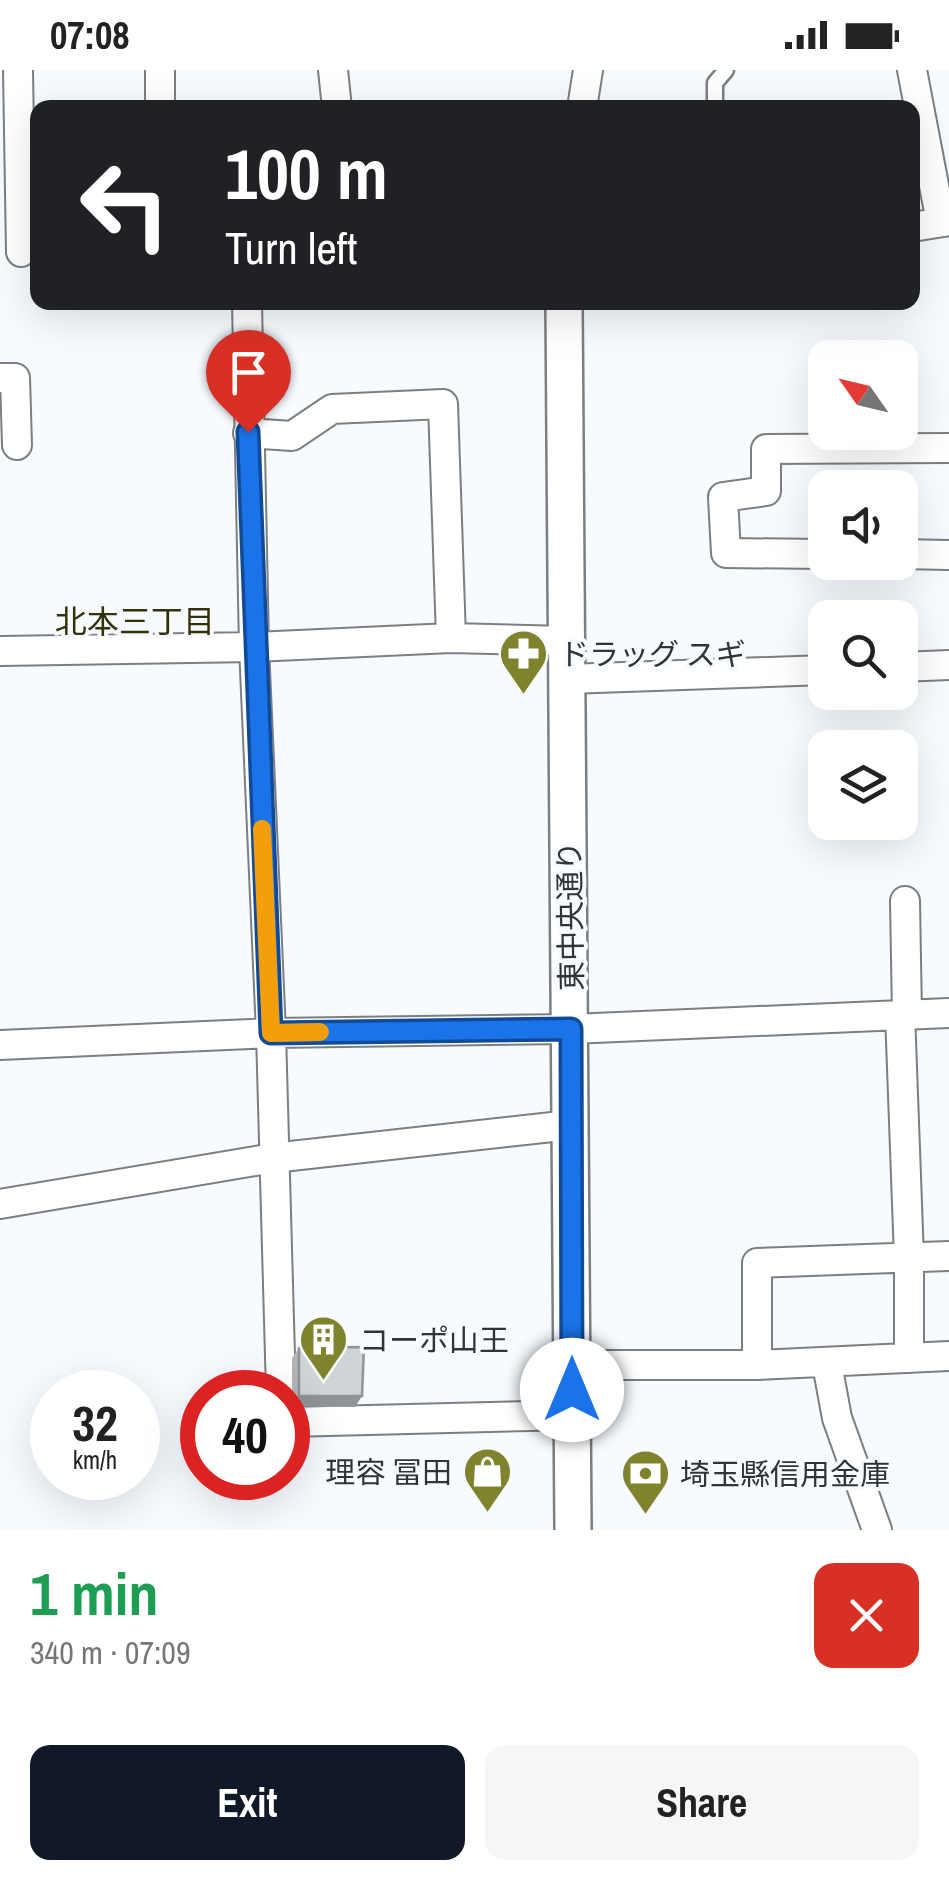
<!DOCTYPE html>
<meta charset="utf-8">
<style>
body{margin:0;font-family:"Archivo Narrow","Noto Sans JP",sans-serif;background:#f6f6f6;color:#222;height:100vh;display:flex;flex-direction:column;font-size:38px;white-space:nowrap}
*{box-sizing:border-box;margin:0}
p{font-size:32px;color:#767676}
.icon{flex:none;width:55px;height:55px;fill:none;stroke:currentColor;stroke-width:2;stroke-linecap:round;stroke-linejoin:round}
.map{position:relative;height:1460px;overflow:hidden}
.details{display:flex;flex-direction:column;background:#fff;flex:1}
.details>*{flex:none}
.top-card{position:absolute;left:30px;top:30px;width:890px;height:210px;border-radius:20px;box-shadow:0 10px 40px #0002;background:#202124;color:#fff;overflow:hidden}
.needle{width:65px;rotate:304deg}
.fabs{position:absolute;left:808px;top:270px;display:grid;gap:20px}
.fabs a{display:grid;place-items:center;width:110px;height:110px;border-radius:20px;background:#fff;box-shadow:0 10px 40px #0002;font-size:50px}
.speed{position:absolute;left:30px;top:1300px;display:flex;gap:20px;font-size:50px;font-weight:700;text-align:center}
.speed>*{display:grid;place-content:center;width:130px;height:130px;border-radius:50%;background:#fff;box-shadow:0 10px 40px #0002;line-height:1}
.speed small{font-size:25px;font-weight:400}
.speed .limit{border:15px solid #d22;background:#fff;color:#111}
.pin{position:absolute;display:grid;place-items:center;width:85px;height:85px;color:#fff;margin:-102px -42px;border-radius:50% 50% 50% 0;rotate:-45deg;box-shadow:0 0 10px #0007}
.pin .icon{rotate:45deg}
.me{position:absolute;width:110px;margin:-55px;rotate:0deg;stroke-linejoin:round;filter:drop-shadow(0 0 8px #0008)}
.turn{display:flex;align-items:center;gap:35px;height:210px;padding:0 30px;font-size:45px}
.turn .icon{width:130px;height:130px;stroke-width:2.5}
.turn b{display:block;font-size:70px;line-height:85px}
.round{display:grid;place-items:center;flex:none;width:105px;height:105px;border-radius:20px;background:#f6f6f6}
.headline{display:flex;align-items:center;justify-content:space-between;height:170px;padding:0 30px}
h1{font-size:60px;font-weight:700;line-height:75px;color:#1e9e55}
.cta{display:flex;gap:20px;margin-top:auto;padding:20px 30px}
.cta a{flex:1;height:115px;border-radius:20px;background:#111827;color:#fff;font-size:40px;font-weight:700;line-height:115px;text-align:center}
.cta a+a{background:#f6f6f6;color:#222}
.status{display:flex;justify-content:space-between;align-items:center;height:70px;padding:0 50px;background:#fff;direction:ltr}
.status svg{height:28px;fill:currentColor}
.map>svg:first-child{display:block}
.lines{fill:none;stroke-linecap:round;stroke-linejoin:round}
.service-casing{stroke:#7b7f82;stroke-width:19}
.minor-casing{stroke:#7b7f82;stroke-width:32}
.tertiary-casing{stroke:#7b7f82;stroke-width:40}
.service{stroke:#fff;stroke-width:14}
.minor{stroke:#fff;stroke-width:28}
.tertiary{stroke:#fff;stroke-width:35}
.wall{fill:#b2b6b9}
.shaded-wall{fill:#919496}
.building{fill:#cfd4d7;stroke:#919496;stroke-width:2.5}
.route-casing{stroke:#114b97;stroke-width:25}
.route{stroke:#1a73e8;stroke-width:18}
.slow{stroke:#f59e0b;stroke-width:18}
.labels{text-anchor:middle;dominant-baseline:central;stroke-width:8;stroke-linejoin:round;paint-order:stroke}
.poi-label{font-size:30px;fill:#313334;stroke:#f7fbff;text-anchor:start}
.street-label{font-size:30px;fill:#313334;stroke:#f7fbff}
.neighbourhood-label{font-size:32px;fill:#323309;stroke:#f7fbff}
</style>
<div class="status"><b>07:08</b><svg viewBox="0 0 49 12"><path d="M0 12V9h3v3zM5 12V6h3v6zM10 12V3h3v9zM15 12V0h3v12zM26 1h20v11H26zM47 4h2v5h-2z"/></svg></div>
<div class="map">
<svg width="949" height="1460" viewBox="0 0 949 1460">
<rect width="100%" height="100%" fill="#f7fbff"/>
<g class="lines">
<defs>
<path id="service" d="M 715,38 L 715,13 L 726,0"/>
<path id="minor" d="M 18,0 L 21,182
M 333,0 L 337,38
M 912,0 L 941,152
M 160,38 L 160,0
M 582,38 L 588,0
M 912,157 L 949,151
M 247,232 L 254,577 L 271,963 L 281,1322
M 0,308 L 15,308 L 17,375
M 248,363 L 292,366 L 332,339 L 443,334 L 451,568
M 825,484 L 726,483 L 723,427 L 766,421 L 766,379 L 949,378
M 900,484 L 949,485
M 0,581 L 254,577 L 451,568 L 567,571
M 900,597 L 949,595
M 567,609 L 825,600
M 905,831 L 907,945
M 900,943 L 909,1188 L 909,1288
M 0,975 L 271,963 L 571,959 L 949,943
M 0,1134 L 273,1088 L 570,1055
M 827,1294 L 837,1348 L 877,1460
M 572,1295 L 757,1295 L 949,1286
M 757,1295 L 757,1193 L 949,1186
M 288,1352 L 572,1345"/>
<path id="tertiary" d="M 564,232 L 573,1460"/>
</defs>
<!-- service casing -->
<use href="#service" class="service-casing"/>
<!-- minor casing -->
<use href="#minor" class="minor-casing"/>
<!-- tertiary casing -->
<use href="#tertiary" class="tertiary-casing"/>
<!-- service -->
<use href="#service" class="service"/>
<!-- minor -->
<use href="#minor" class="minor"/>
<!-- tertiary -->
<use href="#tertiary" class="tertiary"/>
</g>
<!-- wall -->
<path class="wall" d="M 299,1278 L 355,1337 L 292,1336 L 292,1288 Z"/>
<!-- shaded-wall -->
<path class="shaded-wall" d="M 299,1326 L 362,1326 L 355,1337 L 292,1336 Z"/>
<!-- building -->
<path class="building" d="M 364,1277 L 362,1326 L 299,1326 L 299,1278 Z"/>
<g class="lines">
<defs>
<path id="route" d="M 248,362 L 271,963 L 571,959 L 572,1320"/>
</defs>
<!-- route casing -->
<use href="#route" class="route-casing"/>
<!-- route -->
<use href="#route" class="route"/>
<!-- slow -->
<path class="slow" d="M 262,759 L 271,963 L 320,962"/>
</g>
<!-- icons -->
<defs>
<symbol id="pharmacy-pin" viewBox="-11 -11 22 30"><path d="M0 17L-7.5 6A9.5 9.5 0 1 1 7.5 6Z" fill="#80832d" stroke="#f7fbff"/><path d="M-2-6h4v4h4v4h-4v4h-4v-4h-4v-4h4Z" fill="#fff"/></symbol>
<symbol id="building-pin" viewBox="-11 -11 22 30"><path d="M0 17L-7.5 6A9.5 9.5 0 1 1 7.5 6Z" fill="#80832d" stroke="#f7fbff"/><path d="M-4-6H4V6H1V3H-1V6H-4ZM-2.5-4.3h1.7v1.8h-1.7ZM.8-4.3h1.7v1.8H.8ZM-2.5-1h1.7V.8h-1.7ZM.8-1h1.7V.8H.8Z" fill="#fff"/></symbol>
<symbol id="shop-pin" viewBox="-11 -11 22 30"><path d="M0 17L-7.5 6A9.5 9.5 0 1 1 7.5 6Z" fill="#80832d" stroke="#f7fbff"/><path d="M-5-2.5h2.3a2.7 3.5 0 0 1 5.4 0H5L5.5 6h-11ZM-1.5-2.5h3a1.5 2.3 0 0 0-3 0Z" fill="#fff"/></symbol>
<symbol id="bank-pin" viewBox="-11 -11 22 30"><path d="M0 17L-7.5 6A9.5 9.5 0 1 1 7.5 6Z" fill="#80832d" stroke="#f7fbff"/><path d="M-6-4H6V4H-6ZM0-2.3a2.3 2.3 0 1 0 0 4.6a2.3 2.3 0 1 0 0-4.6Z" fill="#fff"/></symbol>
</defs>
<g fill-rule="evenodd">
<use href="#pharmacy-pin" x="496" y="556" width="55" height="75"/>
<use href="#building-pin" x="296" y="1242" width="55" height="75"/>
<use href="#shop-pin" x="460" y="1374" width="55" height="75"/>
<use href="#bank-pin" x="618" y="1376" width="55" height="75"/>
</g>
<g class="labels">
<!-- poi labels -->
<g class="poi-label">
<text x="559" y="584">ドラッグ スギ</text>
<text x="359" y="1270">コーポ山王</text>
<text x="452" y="1402" text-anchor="end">理容 冨田</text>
<text x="680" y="1404">埼玉縣信用金庫</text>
</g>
<!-- street labels -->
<g class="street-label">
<text transform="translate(570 846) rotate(-91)">東中央通り</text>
</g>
<!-- neighbourhood labels -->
<g class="neighbourhood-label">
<text x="135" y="551">北本三丁目</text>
</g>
</g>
</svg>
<div class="fabs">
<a><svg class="needle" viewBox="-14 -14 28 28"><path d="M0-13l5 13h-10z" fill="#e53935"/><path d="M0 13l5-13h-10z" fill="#767676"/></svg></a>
<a><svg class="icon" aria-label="sound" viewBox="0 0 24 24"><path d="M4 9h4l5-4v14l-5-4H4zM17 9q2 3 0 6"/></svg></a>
<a><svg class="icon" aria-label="search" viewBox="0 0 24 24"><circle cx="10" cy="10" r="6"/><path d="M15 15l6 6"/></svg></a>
<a><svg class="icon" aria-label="layers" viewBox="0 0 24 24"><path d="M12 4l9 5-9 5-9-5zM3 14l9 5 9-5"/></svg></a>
</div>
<div class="speed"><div>32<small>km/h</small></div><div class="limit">40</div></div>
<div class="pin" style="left:248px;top:362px;background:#d93025"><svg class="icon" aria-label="arrive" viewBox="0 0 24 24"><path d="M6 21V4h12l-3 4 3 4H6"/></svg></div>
<svg class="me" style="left:572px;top:1320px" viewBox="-20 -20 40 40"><circle r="19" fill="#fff"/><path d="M0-13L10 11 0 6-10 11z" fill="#1a73e8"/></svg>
<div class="top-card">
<div class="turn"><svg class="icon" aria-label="left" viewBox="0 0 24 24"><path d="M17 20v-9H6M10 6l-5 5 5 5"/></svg><div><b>100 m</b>Turn left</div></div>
</div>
</div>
<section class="details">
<div class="headline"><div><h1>1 min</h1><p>340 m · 07:09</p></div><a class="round" style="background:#d93025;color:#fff"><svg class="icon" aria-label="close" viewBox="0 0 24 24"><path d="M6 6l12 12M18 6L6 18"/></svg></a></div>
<div class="cta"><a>Exit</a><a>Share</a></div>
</section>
